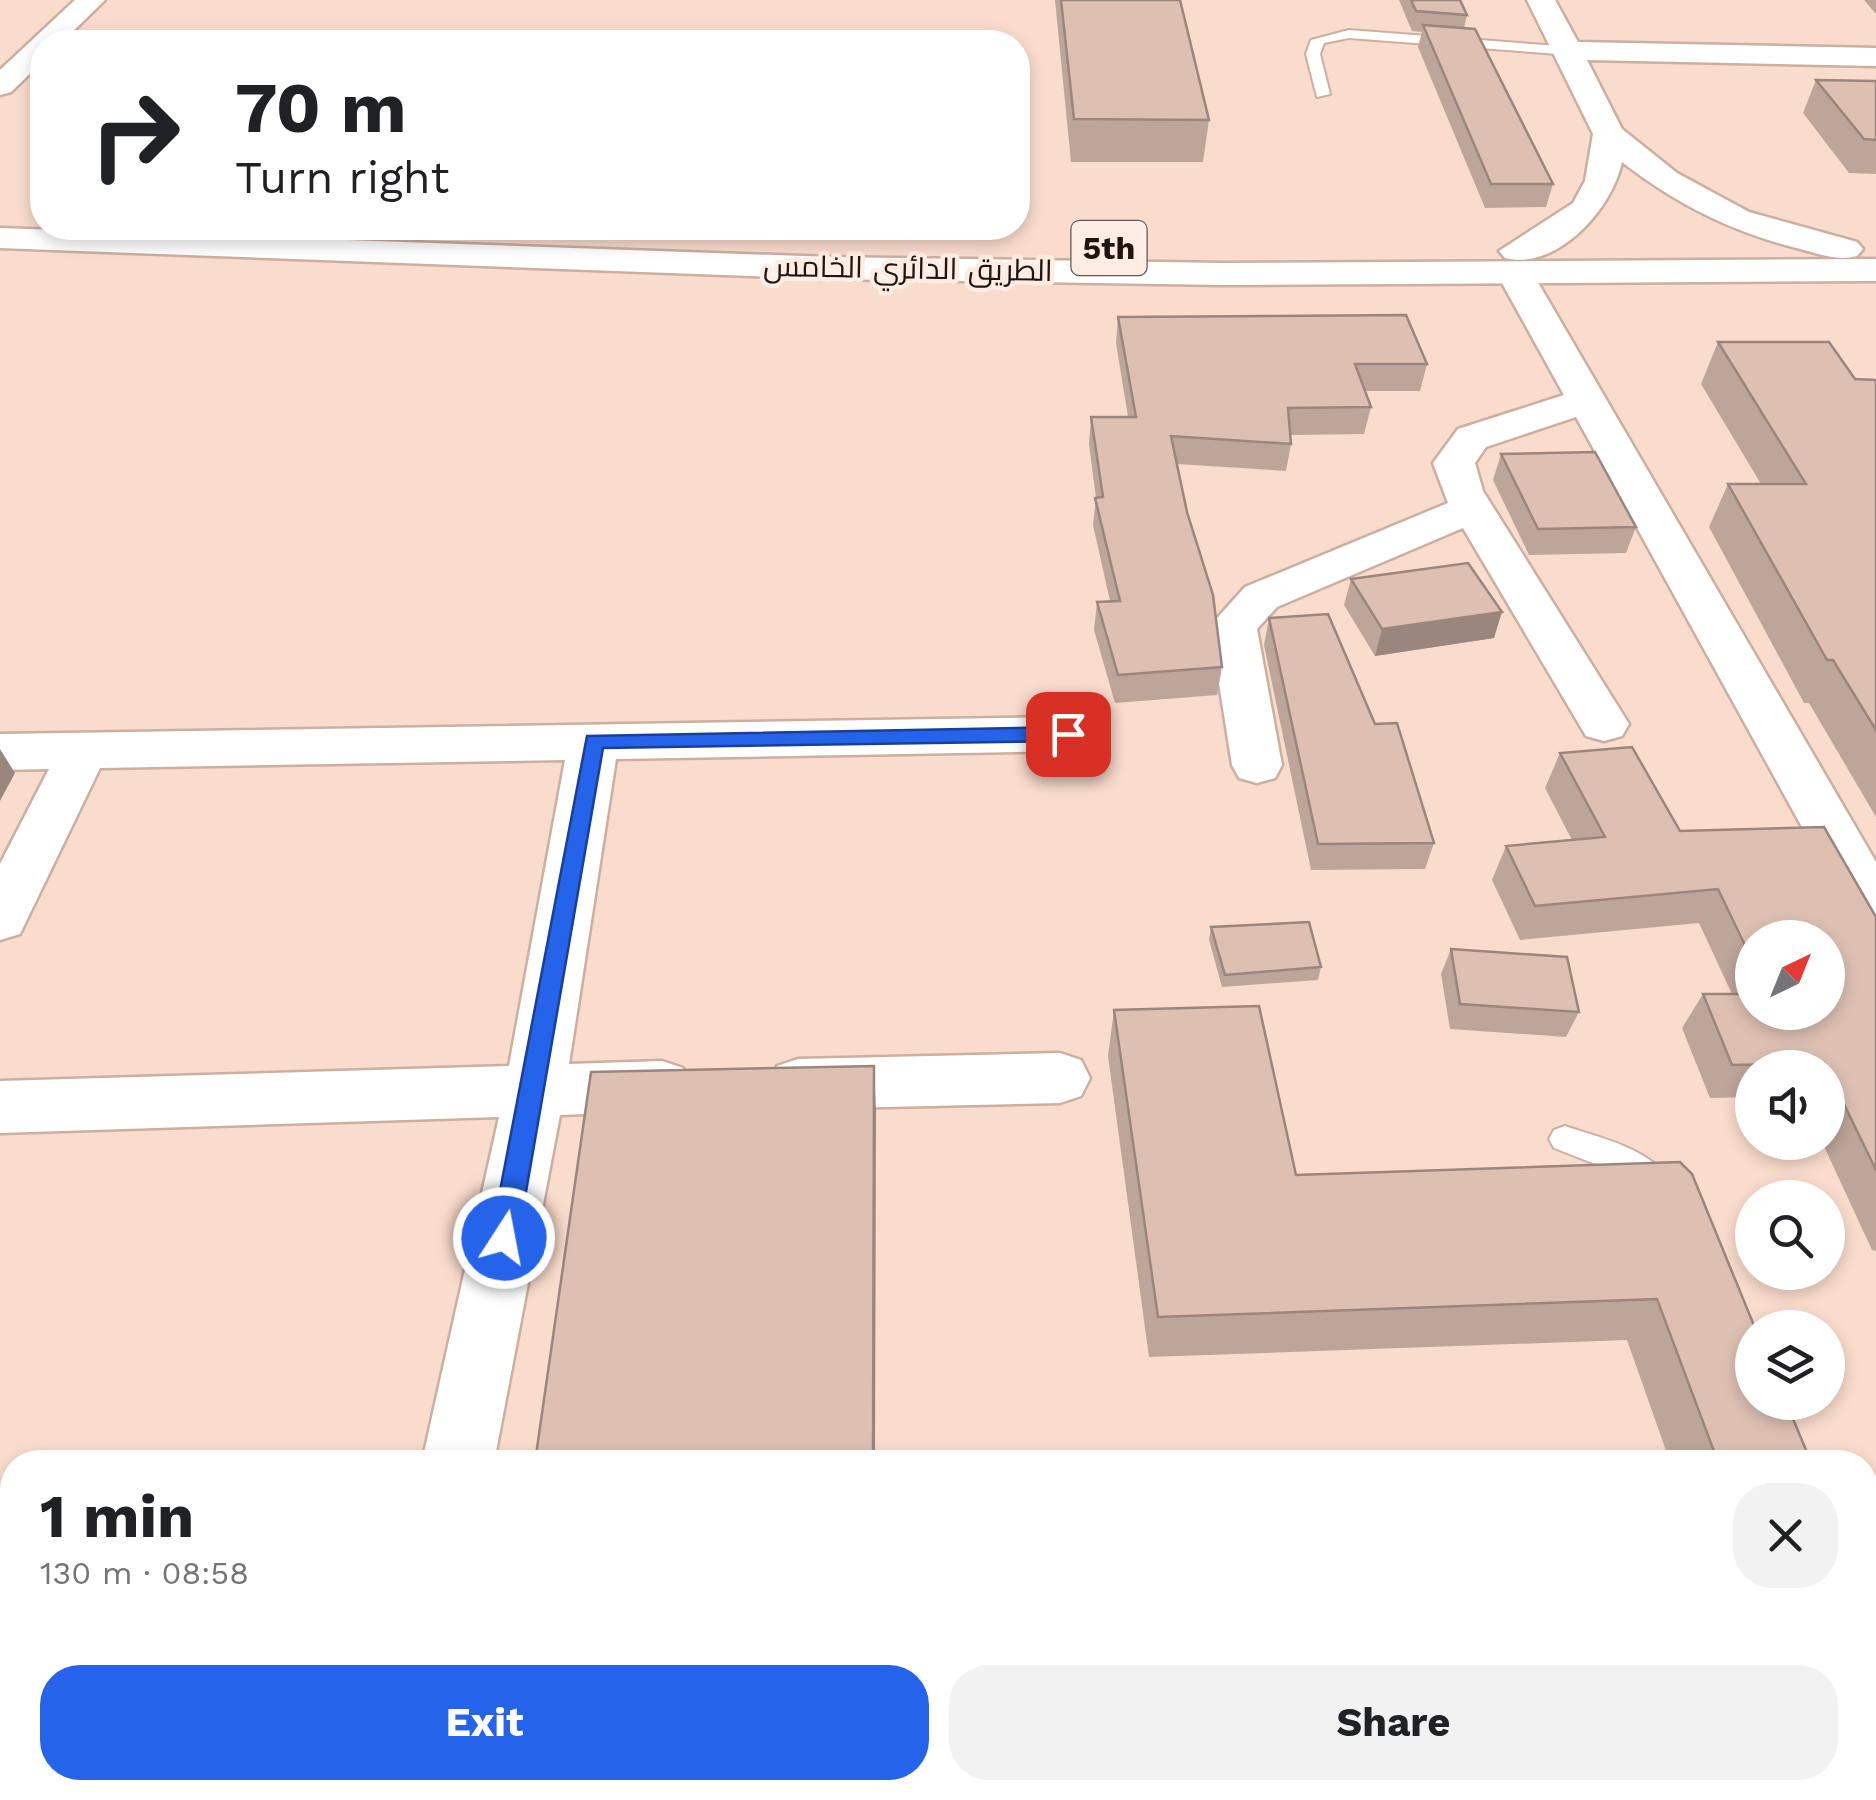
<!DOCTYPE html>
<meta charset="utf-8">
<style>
body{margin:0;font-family:"Work Sans",Cairo,sans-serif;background:#f2f2f2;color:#202124;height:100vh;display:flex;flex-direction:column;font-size:38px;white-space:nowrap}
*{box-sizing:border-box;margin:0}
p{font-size:32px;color:#757577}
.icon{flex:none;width:55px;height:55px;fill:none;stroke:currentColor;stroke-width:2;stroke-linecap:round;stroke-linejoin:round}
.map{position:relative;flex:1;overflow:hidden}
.panel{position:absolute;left:0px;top:1450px;width:1878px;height:350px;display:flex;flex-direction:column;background:#fff;border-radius:40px 40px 0 0;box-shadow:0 5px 15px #0003}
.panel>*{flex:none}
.top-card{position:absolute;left:30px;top:30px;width:1000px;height:210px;border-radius:40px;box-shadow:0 5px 15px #0003;background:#fff;color:#202124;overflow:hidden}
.needle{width:65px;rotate:43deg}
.controls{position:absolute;left:1735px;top:920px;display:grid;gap:20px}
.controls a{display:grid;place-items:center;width:110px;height:110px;border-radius:50%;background:#fff;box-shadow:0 5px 15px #0003;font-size:50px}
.pin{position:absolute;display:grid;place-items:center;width:85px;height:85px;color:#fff;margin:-42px;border-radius:20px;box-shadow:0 5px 15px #0006}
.me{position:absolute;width:110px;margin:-55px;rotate:11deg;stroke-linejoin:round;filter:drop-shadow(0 0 8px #0008)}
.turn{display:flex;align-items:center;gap:35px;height:210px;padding:0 40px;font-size:45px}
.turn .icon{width:130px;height:130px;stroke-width:2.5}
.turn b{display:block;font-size:70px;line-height:85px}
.round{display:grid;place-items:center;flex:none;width:105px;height:105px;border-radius:40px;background:#f2f2f2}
.head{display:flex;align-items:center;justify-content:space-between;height:170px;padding:0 40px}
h1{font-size:60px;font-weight:700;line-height:75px}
.button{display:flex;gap:20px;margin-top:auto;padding:20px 40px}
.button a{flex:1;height:115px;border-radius:40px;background:#2563eb;color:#fff;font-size:40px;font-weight:700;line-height:115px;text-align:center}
.button a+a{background:#f2f2f2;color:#202124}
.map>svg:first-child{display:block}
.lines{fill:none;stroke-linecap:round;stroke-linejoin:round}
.lane-casing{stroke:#cbafa0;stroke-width:4}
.street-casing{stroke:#cbafa0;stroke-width:5}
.primary-casing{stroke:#cbafa0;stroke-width:5}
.lane{fill:#fff;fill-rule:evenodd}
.street{fill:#fff;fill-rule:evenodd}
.primary{fill:#fff;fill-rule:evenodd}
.wall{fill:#bea599;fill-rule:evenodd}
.shaded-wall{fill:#9b867d}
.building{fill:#ddc0b2;stroke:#9b867d;stroke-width:2.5}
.route{fill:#2563eb;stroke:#184099;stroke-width:2.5}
.labels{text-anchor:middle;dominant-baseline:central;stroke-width:9;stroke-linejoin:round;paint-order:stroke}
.far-street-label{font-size:30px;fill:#1f1510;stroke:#ffece3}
.shield{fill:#ffece3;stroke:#62564f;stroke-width:2.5}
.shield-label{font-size:32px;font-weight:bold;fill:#1f1510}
</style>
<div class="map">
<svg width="1876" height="1800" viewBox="0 0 1876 1800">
<rect width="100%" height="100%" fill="#fadccd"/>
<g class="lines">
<defs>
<path id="lane" d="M 1349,30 L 1571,47 L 1578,51 L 1571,55 L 1349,38 L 1324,43 L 1320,54 L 1330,94 L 1317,97 L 1306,54 L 1311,40 Z
M 1565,1126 C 1603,1139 1656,1149 1675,1189 L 1670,1199 L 1659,1203 L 1648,1199 L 1621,1174 L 1554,1148 L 1549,1139 L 1554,1130 Z
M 1865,1511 L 1876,1516 L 1876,1555 L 1865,1550 Z"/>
<path id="street" d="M 75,0 L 105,0 L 62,42 L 42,42 L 42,62 L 11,92 L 0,95 L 0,70 Z
M 1527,0 L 1555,0 L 1578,42 L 1876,48 L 1876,66 L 1587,60 L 1622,129 L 1677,173 L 1749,212 L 1857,242 L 1863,249 L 1857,256 C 1839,261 1822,255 1804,250 C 1734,233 1679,206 1622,162 C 1612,209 1557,271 1505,258 L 1499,251 L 1573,203 L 1585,181 L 1593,134 Z
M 1515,263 L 1528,266 L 1533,274 L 1876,862 L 1876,931 L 1856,925 L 1576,417 L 1486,447 L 1475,463 L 1483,491 L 1629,724 L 1622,736 L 1604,741 L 1586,736 L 1463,528 L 1277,607 L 1257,629 L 1282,765 L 1275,778 L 1257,783 L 1239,778 L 1232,765 L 1210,626 L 1245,587 L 1448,503 L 1433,463 L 1458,429 L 1564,395 L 1497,274 L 1502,266 Z
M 1068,717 L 1086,722 L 1093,734 L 1086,746 L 1068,751 L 616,759 L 569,1064 L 662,1061 L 683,1068 L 692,1086 L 683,1104 L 662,1111 L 560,1115 L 494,1462 L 422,1462 L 499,1117 L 0,1133 L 0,1081 L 509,1066 L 565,760 L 100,768 L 20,934 L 0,940 L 0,864 L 49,769 L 0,770 L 0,734 Z
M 1060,1053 L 1081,1060 L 1090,1078 L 1081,1096 L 1060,1103 L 798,1109 L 777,1102 L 768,1084 L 777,1066 L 798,1059 Z
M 342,1788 L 424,1788 L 421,1800 L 339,1800 Z"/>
<path id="primary" d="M 0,228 L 830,257 L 1223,263 L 1876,259 L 1876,281 L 1223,285 L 830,279 L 0,248 Z"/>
</defs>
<!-- lane casing -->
<use href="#lane" class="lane-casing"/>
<!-- street casing -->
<use href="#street" class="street-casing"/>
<!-- primary casing -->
<use href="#primary" class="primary-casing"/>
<!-- lane -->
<use href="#lane" class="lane"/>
<!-- street -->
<use href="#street" class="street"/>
<!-- primary -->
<use href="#primary" class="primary"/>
</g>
<!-- wall -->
<path class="wall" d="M 1055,0 L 1180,0 L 1209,120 L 1203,162 L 1071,162 Z
M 1399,0 L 1460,0 L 1467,15 L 1464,28 L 1553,184 L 1546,207 L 1485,208 L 1418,47 L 1422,32 L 1412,31 Z
M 1864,0 L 1876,0 L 1876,14 Z
M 1816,80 L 1876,81 L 1876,174 L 1849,173 L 1803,113 Z
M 1118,317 L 1427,364 L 1420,391 L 1365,391 L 1371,407 L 1364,434 L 1290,435 L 1291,444 L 1286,471 L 1177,464 L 1222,667 L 1217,695 L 1115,703 L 1094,630 L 1097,602 L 1110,601 L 1093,525 L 1096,498 L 1089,444 L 1091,417 L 1128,417 L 1116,343 Z
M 1718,342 L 1855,379 L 1876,380 L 1876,817 L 1809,703 L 1804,703 L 1709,527 L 1728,484 L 1761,484 L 1701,384 Z
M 1501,454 L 1636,527 L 1626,553 L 1529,555 L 1493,480 Z
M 1351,579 L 1494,638 L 1375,656 L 1344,605 Z
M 1269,618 L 1375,724 L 1434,843 L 1425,869 L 1311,870 L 1264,645 Z
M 1560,753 L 1680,831 L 1876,917 L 1876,1251 L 1872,1250 L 1822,1142 L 1828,1142 L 1828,1068 L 1752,1068 L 1752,1097 L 1710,1098 L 1682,1028 L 1703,994 L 1732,994 L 1699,923 L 1520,940 L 1492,880 L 1506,846 L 1572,840 L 1545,788 ZM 1752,938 L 1828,1012 L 1752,1012 Z
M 1211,927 L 1321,967 L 1318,980 L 1222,987 L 1209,940 Z
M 1451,949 L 1579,1012 L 1566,1037 L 1450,1029 L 1441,974 Z
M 1114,1010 L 1296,1175 L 1680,1162 L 1811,1462 L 1670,1462 L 1627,1340 L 1149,1357 L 1108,1056 Z
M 1865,1593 L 1876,1620 L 1876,1745 L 1865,1745 Z"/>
<!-- shaded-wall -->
<path class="shaded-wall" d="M 1502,612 L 1494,638 L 1375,656 L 1382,629 Z
M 0,749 L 15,773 L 0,801 Z
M 874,1066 L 876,1111 L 875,1462 L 873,1462 Z"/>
<!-- building -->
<path class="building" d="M 1061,0 L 1180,0 L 1209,120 L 1074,119 Z
M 1411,0 L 1460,0 L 1467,15 L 1416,11 Z
M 1423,25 L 1475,29 L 1553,184 L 1491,184 Z
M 1816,80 L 1876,81 L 1876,140 L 1864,139 Z
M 1406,315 L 1427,364 L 1355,364 L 1371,407 L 1288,408 L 1291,444 L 1171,436 L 1187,512 L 1213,595 L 1222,667 L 1118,675 L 1097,602 L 1120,601 L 1095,498 L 1103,497 L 1091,417 L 1136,417 L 1118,317 Z
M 1718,342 L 1829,342 L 1855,379 L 1876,380 L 1876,730 L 1833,660 L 1827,660 L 1728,484 L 1806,484 Z
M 1595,452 L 1636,527 L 1538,529 L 1501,454 Z
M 1468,563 L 1502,612 L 1382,629 L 1351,579 Z
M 1328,614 L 1375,724 L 1397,723 L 1434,843 L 1318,844 L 1269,618 Z
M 1632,747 L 1680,831 L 1824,827 L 1876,917 L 1876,1170 L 1824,1063 L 1732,1065 L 1703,994 L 1752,994 L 1752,1012 L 1828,1012 L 1828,938 L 1752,938 L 1752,960 L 1718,889 L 1535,906 L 1506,846 L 1605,837 L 1560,753 Z
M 1309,922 L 1321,967 L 1225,975 L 1211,927 Z
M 1451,949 L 1567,957 L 1579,1012 L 1460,1004 Z
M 1259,1006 L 1296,1175 L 1680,1162 L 1692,1174 L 1755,1328 L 1752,1328 L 1752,1402 L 1786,1402 L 1811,1462 L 1718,1462 L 1657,1299 L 1158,1317 L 1114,1010 Z
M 874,1066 L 873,1462 L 535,1462 L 591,1072 Z
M 1865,1593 L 1876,1620 L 1876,1720 L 1865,1720 Z"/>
<!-- route -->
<path class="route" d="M 1068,727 L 1078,734 L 1068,741 L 603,748 L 518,1238 L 514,1247 L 504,1250 L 495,1247 L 491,1238 L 587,736 Z"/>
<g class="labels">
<!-- far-street labels -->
<g class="far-street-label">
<text transform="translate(908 268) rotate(1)">الطريق الدائري الخامس</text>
</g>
<!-- shield labels -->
<rect class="shield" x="1071.5" y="221" width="75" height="54" rx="8"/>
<g class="shield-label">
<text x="1109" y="248">5th</text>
</g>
</g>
</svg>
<div class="controls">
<a><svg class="needle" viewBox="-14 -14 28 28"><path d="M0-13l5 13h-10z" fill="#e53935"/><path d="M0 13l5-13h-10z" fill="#757577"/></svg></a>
<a><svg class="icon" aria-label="sound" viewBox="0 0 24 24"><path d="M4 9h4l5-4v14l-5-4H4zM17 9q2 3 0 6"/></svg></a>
<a><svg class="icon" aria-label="search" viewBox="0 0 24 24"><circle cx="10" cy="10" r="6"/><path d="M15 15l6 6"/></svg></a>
<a><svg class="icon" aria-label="layers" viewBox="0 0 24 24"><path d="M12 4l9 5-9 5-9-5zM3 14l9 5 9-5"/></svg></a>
</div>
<div class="pin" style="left:1068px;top:734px;background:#d93025"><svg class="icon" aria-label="arrive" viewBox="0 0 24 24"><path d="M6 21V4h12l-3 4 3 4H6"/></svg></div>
<svg class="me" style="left:504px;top:1238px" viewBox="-20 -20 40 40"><circle r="17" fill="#2563eb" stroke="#fff" stroke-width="3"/><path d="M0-11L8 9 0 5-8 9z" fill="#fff"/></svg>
<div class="top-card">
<div class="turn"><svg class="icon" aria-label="right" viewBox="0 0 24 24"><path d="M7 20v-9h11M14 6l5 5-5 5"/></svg><div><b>70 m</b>Turn right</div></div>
</div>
<section class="panel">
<div class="head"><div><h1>1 min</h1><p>130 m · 08:58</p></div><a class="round"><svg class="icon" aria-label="close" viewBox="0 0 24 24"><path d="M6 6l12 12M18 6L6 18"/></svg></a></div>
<div class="button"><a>Exit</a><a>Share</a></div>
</section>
</div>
